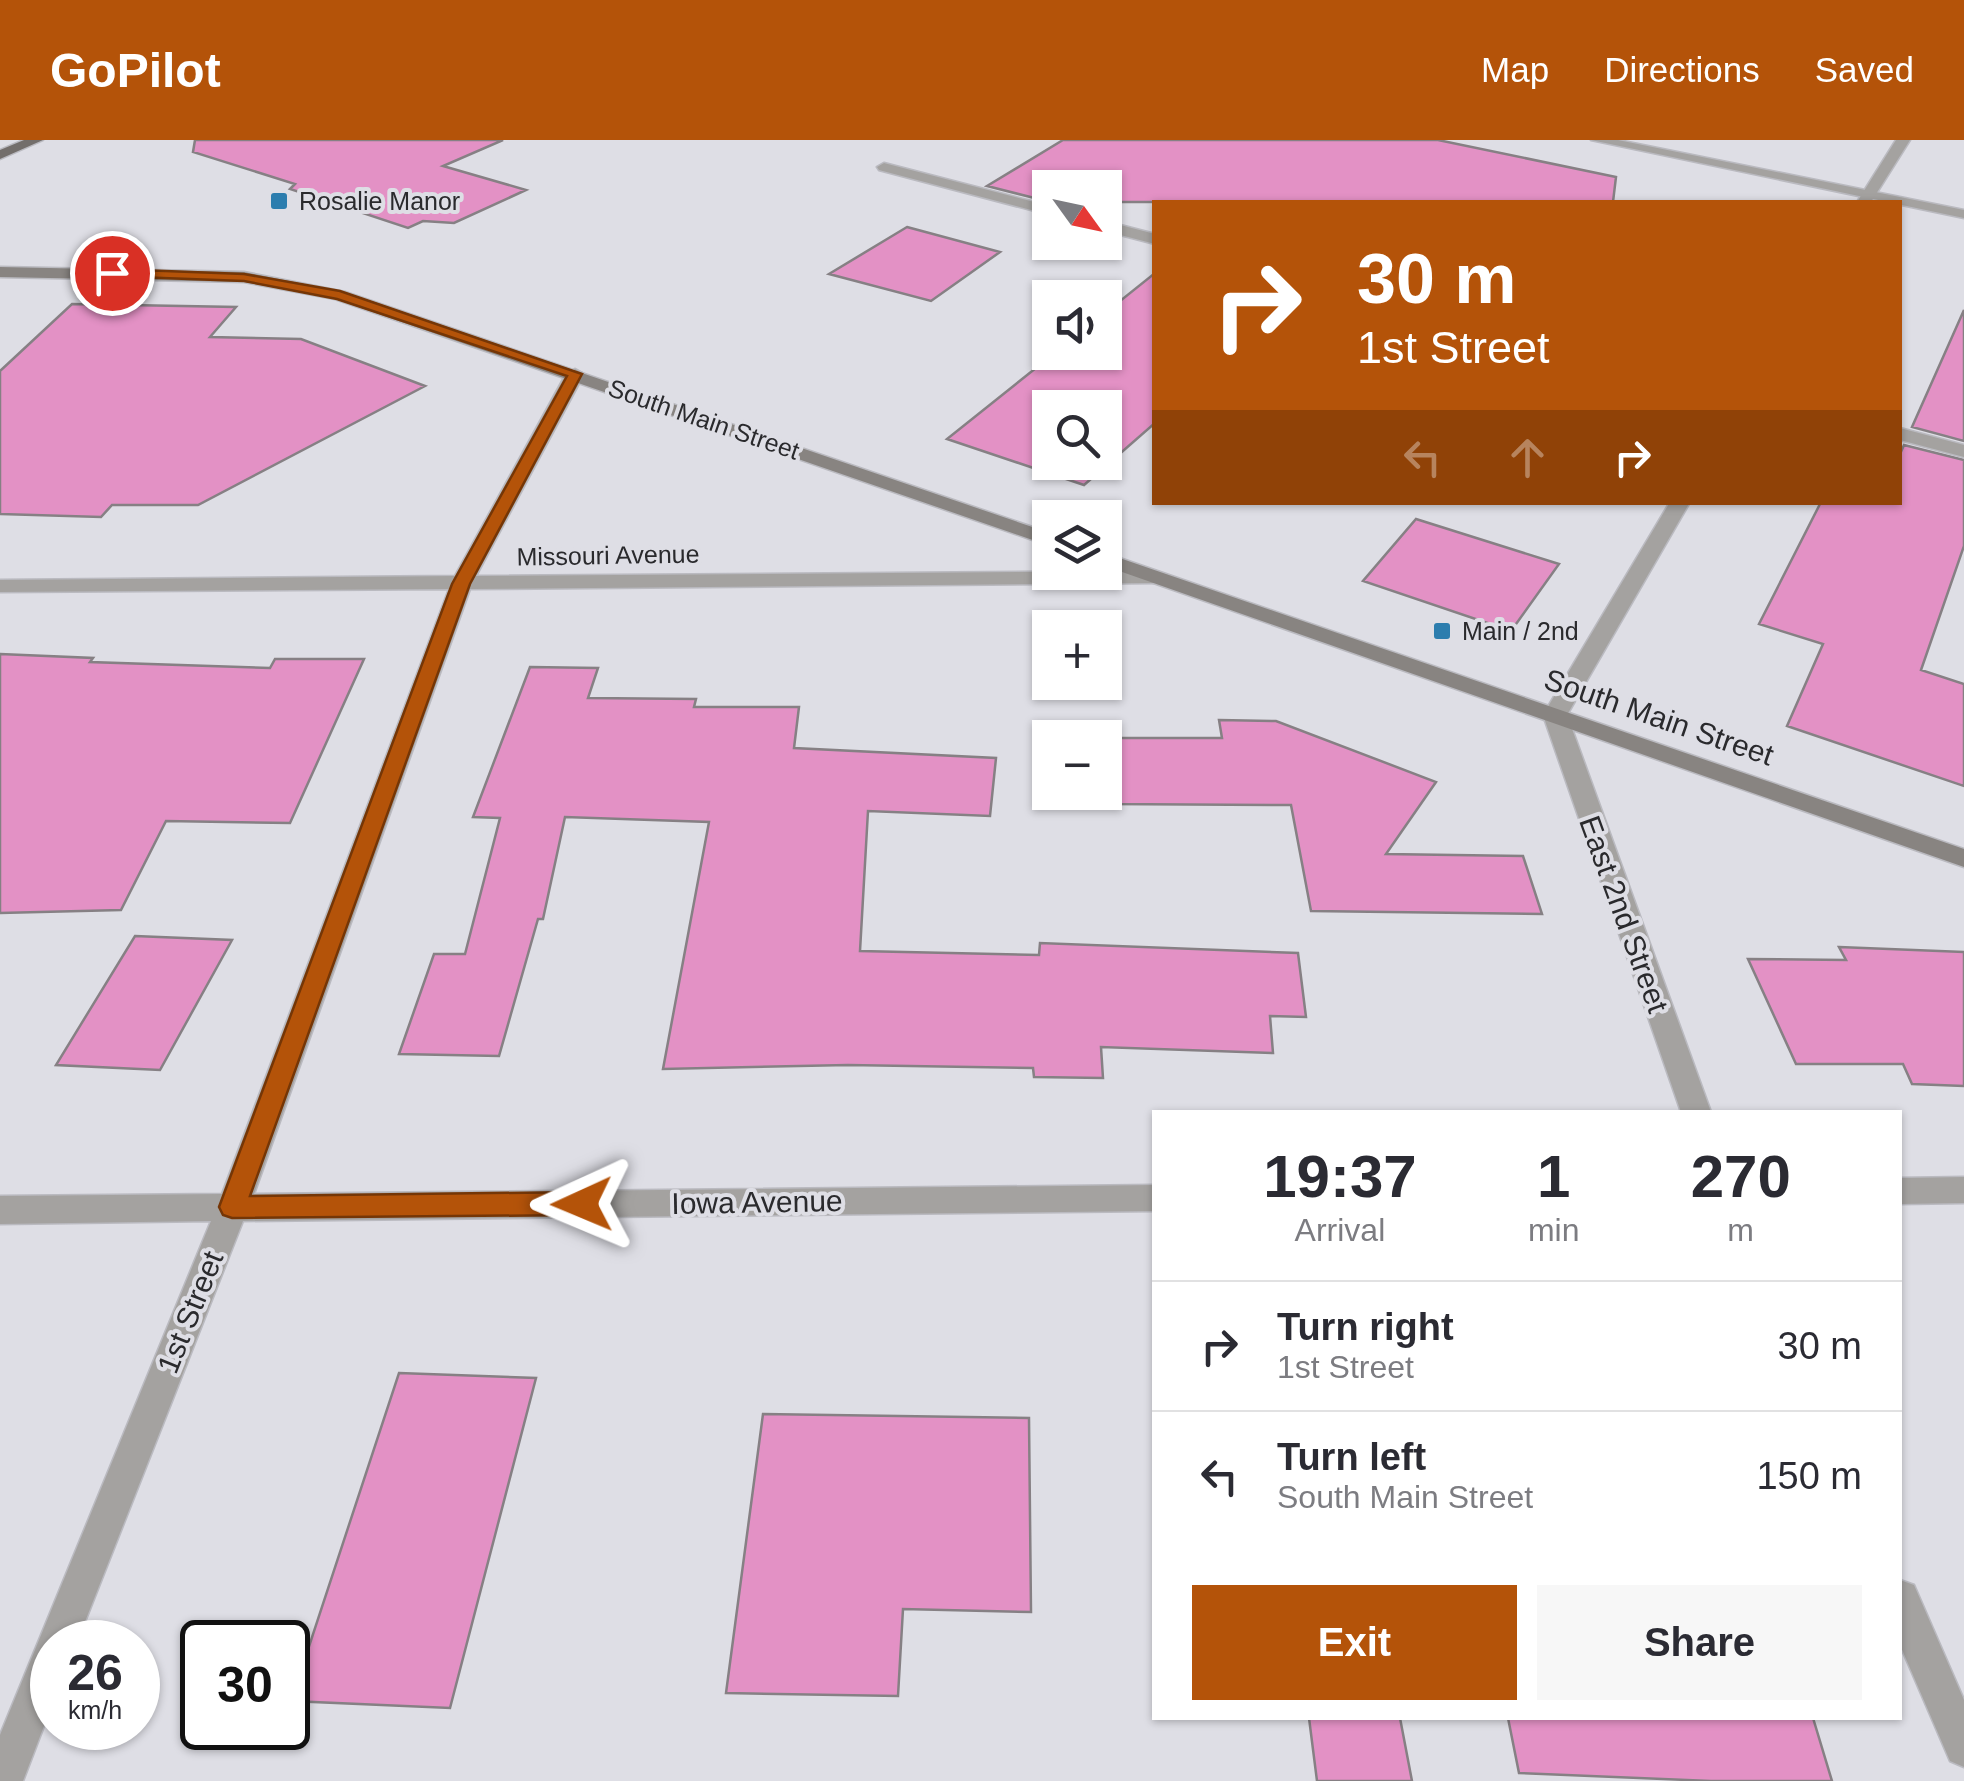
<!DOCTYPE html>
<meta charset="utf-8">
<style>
body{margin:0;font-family:Helvetica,sans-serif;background:#f7f7f7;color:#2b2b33;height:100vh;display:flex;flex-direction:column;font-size:38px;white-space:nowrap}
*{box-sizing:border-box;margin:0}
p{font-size:32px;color:#7c7c81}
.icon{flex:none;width:55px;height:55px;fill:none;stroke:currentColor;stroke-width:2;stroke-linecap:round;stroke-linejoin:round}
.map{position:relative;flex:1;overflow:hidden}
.sheet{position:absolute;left:1152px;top:970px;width:750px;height:610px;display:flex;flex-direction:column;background:#fff;border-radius:0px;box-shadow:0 2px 8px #0004}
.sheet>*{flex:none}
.guide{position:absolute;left:1152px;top:60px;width:750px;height:305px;border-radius:0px;box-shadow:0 2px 8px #0004;background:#b45309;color:#fff;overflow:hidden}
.needle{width:65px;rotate:123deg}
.buttons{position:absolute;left:1032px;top:30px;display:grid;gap:20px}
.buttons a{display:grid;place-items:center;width:90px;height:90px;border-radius:0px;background:#fff;box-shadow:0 2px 8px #0004;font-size:50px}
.speed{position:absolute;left:30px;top:1480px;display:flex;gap:20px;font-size:50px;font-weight:700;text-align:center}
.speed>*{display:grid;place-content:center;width:130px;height:130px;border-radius:50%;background:#fff;box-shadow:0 2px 8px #0004;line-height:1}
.speed small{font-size:25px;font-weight:400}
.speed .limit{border:5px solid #111;border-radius:15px;background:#fff;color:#111}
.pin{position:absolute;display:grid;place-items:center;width:85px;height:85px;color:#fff;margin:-42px;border:5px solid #fff;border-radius:50%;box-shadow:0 2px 10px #0007}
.me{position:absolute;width:110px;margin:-55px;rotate:269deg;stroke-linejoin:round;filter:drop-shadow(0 0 8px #0008)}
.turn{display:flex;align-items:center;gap:35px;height:210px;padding:0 40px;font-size:45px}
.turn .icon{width:130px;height:130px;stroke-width:2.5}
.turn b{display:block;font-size:70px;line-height:85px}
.lanes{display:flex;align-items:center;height:95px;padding:0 40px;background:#0003;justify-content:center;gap:50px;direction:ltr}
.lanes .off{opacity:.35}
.eta{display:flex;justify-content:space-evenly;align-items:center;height:170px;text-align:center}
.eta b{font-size:60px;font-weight:600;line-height:70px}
.button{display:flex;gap:20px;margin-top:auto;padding:20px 40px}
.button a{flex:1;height:115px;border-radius:0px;background:#b45309;color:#fff;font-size:40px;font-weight:600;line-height:115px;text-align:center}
.button a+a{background:#f7f7f7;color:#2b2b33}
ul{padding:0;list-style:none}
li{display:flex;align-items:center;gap:30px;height:130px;padding:0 40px;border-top:2px solid #e1e1e2}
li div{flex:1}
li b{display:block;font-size:38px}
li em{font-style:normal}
header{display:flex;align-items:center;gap:60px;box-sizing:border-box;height:140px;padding:0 50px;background:#b45309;color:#fff}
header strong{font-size:48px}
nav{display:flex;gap:55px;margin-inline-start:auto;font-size:35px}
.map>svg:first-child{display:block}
.building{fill:#e391c5;stroke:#868084;stroke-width:2.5;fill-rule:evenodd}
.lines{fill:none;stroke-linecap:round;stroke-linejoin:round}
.minor-casing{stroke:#babac0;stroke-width:3}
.tertiary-casing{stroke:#babac0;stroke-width:3}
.secondary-casing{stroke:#babac0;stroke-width:3}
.primary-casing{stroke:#babac0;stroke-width:3}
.minor{fill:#a4a2a0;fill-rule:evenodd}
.tertiary{fill:#a4a2a0;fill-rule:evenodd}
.secondary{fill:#888481;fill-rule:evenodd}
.primary{fill:#736e6b;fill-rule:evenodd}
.route{fill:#b45309;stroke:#753606;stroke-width:2.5}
.poi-dot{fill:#2c7dae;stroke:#dedee5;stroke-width:4}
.labels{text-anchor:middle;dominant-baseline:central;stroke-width:8;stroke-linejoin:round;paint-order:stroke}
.far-poi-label{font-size:25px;fill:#2a2a2d;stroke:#dedee5;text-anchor:start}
.far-street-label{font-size:25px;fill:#2a2a2d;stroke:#dedee5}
.street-label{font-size:30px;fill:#2a2a2d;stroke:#dedee5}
</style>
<header>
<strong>GoPilot</strong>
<nav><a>Map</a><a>Directions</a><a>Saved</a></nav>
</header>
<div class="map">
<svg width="1964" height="1641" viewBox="0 0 1964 1641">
<rect width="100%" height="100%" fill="#dedee5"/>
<!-- building -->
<path class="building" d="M 195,0 L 503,0 L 443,26 L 526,50 L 454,83 L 423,81 L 408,88 L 290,49 L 295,44 L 193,12 Z
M 1063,0 L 1438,0 L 1616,37 L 1613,62 L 1105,62 L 1105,48 L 1050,48 L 1050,62 L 987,46 Z
M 907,87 L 1000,112 L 931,161 L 829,134 Z
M 1155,133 L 1155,283 L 1084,345 L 947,299 L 1056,212 L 1105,212 L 1105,173 ZM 1050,268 L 1105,268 L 1105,322 L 1050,322 Z
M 72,164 L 236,167 L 210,197 L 301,199 L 425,246 L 198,365 L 112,365 L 101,377 L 0,374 L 0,231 Z
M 1964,170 L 1964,301 L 1912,287 Z
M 1904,305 L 1964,320 L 1964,406 L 1921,530 L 1964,544 L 1964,646 L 1787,586 L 1823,504 L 1759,484 L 1821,362 L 1900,362 L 1900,314 Z
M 1416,379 L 1559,424 L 1511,491 L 1363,441 Z
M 0,514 L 93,518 L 90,522 L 270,528 L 275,519 L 364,519 L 290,683 L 166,681 L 121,770 L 0,773 Z
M 530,527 L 598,528 L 588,558 L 696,559 L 694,567 L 799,567 L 794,608 L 996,618 L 990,676 L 868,671 L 860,811 L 1039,815 L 1040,803 L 1298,813 L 1306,877 L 1270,876 L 1273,913 L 1101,907 L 1103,938 L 1034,937 L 1033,928 L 848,925 L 663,929 L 709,682 L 565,677 L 543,779 L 538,779 L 499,916 L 399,914 L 434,814 L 465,814 L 500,678 L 473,677 Z
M 1219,580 L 1276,581 L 1436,642 L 1386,714 L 1523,716 L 1542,774 L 1311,771 L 1291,665 L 1105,664 L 1105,598 L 1222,598 Z
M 135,796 L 232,800 L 160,930 L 56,925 Z
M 1839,807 L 1964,812 L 1964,946 L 1912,944 L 1903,924 L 1796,924 L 1748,819 L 1846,820 Z
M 399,1233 L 536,1238 L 450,1568 L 291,1561 Z
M 763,1274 L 1029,1278 L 1031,1472 L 903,1469 L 898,1556 L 726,1553 Z
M 1309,1578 L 1400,1578 L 1412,1641 L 1317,1641 Z
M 1508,1578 L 1813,1578 L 1832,1641 L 1711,1641 L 1519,1633 Z"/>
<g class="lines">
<defs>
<path id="minor" d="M 1591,0 L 1618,0 L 1964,70 L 1964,78 Z
M 884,23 L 1050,66 L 1050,75 L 879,30 L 877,27 Z
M 1105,81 L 1155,94 L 1155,104 L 1105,91 Z
M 575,229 L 584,234 L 476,436 L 1156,431 L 1166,437 L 1156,443 L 470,449 L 254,1054 L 1155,1045 L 1155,1071 L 243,1081 L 77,1502 L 52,1502 L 52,1565 L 23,1641 L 0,1641 L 0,1595 L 211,1081 L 0,1084 L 0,1056 L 222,1054 L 449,449 L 0,452 L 0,440 L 455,436 L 566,234 Z
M 1900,288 L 1964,305 L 1964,317 L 1900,300 Z
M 1964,1037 L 1964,1063 L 1900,1064 L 1900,1038 Z"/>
<path id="tertiary" d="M 1896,0 L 1910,0 L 1871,62 L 1857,62 Z
M 1670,362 L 1690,362 L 1567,575 L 1711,972 L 1681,972 L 1543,575 Z
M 1900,1440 L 1914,1445 L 1964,1560 L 1964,1627 L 1950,1621 L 1900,1505 Z"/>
<path id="secondary" d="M 0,127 L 244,132 L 345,152 L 1050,393 L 1050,406 L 335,159 L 244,142 L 0,137 Z
M 1105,413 L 1964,709 L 1964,727 L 1105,426 Z"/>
<path id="primary" d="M 24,0 L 43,0 L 0,19 L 0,10 Z"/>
</defs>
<!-- minor casing -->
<use href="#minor" class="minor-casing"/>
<!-- tertiary casing -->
<use href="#tertiary" class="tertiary-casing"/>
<!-- secondary casing -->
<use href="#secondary" class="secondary-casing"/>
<!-- primary casing -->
<use href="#primary" class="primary-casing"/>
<!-- minor -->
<use href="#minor" class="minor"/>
<!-- tertiary -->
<use href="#tertiary" class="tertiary"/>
<!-- secondary -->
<use href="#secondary" class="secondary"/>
<!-- primary -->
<use href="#primary" class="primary"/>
</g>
<!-- route -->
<path class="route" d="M 112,129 L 244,134 L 340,151 L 582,234 L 470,444 L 250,1056 L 582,1052 L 592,1056 L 596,1064 L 592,1071 L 582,1075 L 232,1078 L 223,1075 L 219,1067 L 452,444 L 567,236 L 337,159 L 244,141 L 108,136 L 108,130 Z"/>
<!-- markers -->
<g class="poi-dot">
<rect x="269" y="51" width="20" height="20" rx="5"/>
<rect x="1432" y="481" width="20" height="20" rx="5"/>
</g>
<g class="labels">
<!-- far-poi labels -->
<g class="far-poi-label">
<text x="299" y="61">Rosalie Manor</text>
<text x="1462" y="491">Main / 2nd</text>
</g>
<!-- far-street labels -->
<g class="far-street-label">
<text transform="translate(704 279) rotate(19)">South Main Street</text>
<text transform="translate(608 415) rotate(-1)">Missouri Avenue</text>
</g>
<!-- street labels -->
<g class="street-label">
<text transform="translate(1659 577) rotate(19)">South Main Street</text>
<text transform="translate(1624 774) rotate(70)">East 2nd Street</text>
<text transform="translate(757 1062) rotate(-1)">Iowa Avenue</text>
<text transform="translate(190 1172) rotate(-68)">1st Street</text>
</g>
</g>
</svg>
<div class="buttons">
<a><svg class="needle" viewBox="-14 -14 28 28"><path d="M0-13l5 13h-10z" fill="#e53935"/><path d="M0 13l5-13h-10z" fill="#7c7c81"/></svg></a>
<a><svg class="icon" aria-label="sound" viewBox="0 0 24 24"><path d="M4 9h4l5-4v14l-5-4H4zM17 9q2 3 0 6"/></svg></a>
<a><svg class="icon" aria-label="search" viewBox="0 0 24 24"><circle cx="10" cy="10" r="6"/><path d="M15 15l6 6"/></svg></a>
<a><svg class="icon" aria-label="layers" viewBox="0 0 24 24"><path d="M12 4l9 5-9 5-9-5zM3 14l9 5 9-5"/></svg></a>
<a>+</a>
<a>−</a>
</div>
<div class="speed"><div>26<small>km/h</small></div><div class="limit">30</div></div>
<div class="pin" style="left:112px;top:133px;background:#d93025"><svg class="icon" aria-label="arrive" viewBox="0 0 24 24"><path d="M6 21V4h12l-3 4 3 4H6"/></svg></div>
<svg class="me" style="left:582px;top:1064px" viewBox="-20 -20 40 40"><path d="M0-17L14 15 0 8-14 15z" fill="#b45309" stroke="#fff" stroke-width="4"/></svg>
<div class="guide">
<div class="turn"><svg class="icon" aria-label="right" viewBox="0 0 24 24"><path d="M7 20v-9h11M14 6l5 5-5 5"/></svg><div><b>30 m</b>1st Street</div></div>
<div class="lanes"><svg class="icon off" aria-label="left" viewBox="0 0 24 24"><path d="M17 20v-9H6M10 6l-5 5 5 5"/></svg><svg class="icon off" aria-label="ahead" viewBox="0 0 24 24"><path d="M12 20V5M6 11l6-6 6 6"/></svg><svg class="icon" aria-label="right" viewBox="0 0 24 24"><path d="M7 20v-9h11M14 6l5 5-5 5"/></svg></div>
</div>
<section class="sheet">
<div class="eta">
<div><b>19:37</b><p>Arrival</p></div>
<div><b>1</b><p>min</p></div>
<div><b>270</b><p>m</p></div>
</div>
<ul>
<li><svg class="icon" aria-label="right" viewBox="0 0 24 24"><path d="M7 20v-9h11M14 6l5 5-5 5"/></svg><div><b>Turn right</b><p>1st Street</p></div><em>30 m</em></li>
<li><svg class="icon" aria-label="left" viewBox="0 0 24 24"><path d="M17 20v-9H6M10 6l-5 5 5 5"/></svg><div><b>Turn left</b><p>South Main Street</p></div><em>150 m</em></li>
</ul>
<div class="button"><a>Exit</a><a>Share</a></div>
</section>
</div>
